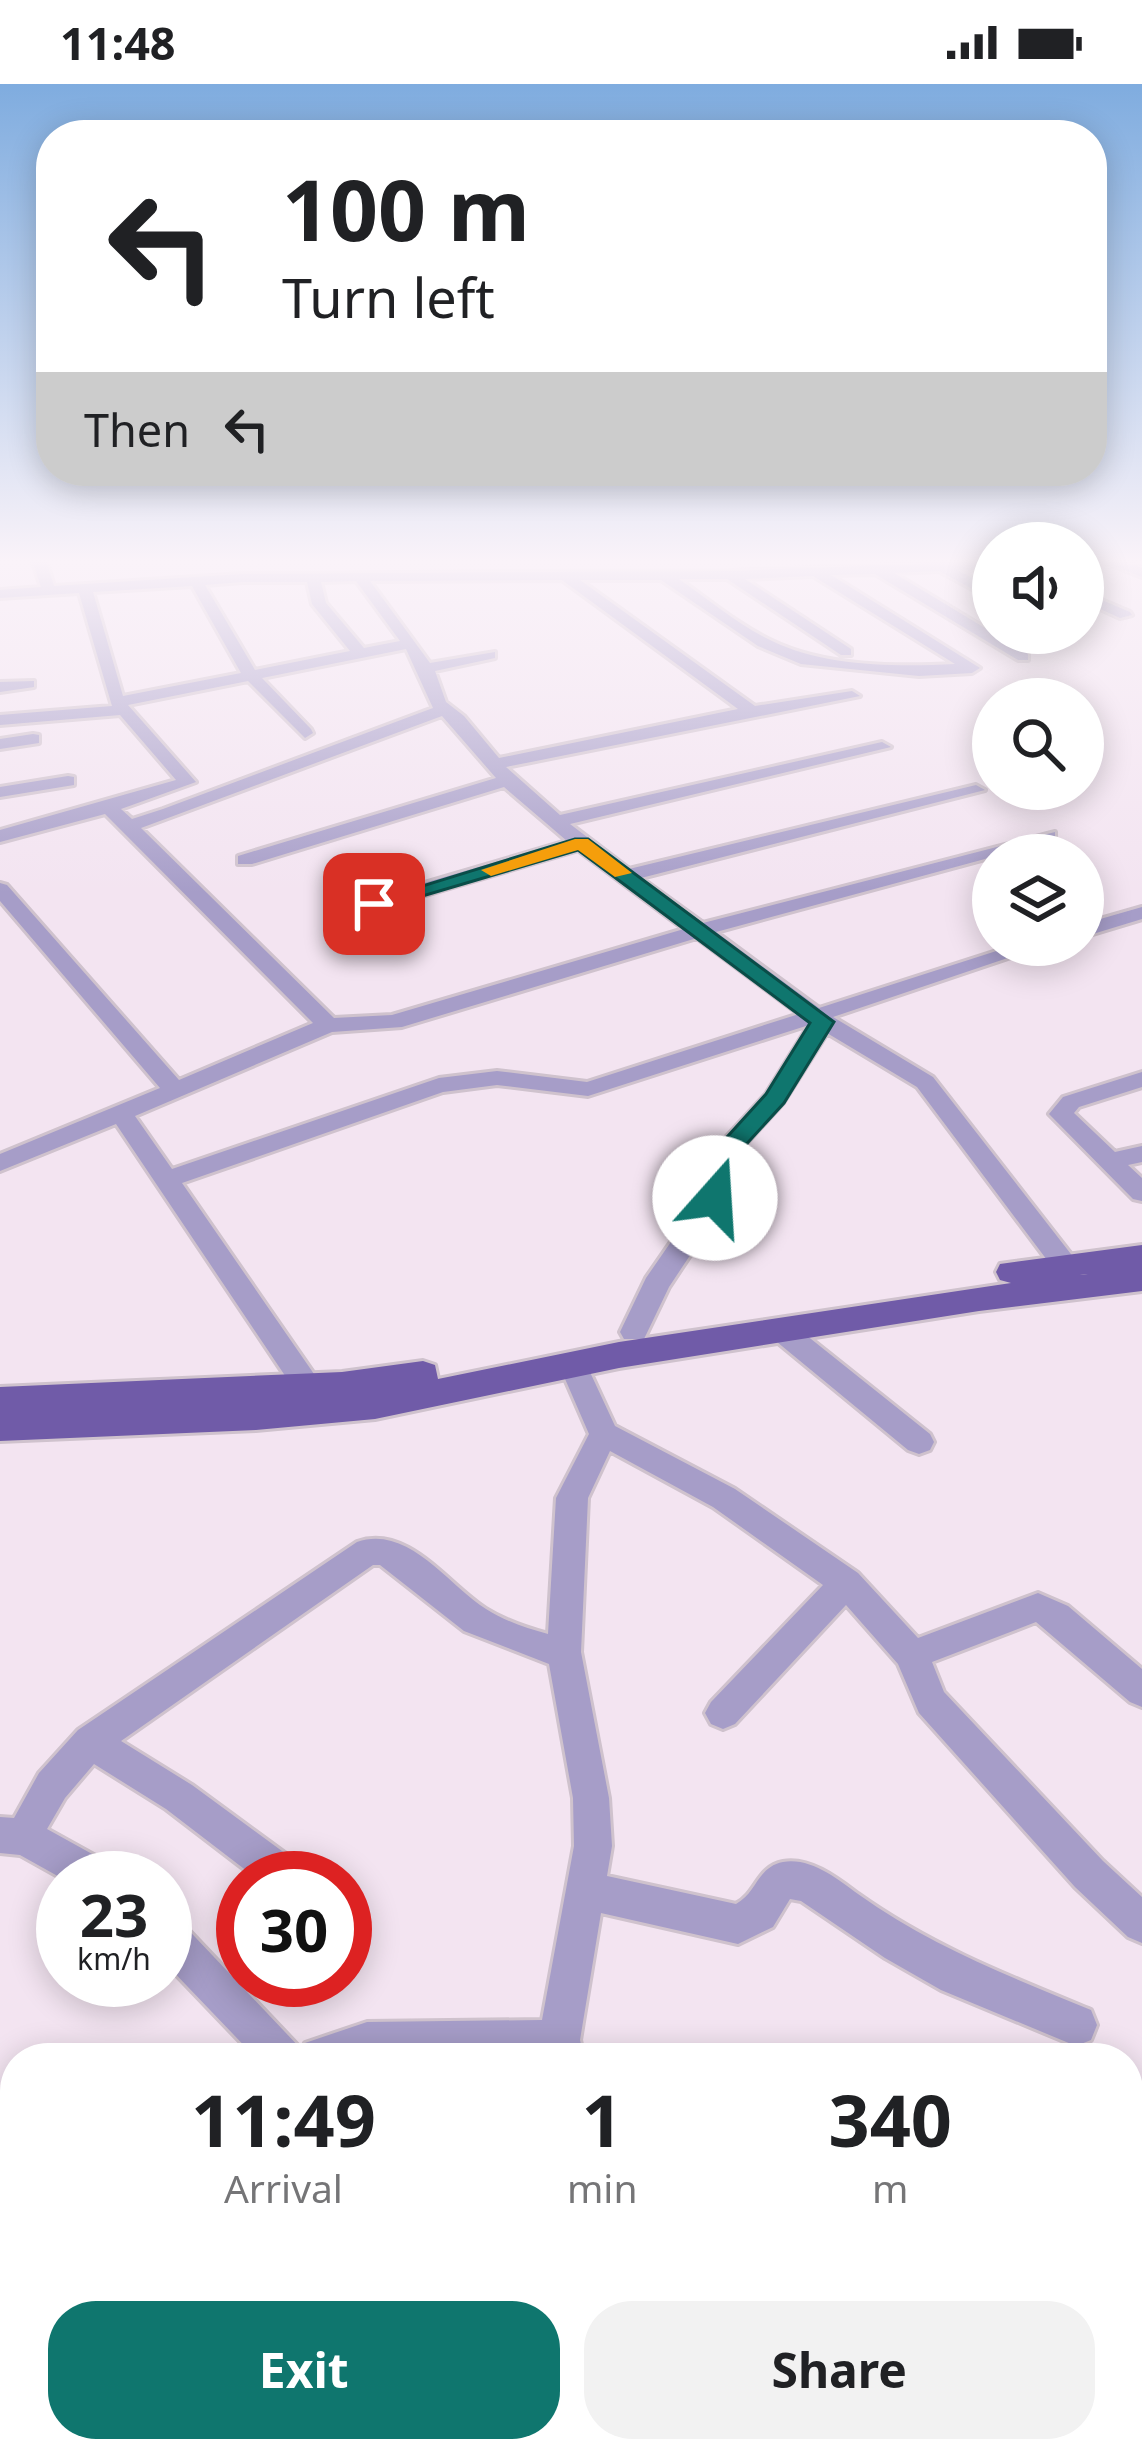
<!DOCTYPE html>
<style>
body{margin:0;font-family:"Noto Sans",sans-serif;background:#f2f2f2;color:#202124;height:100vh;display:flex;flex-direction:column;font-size:45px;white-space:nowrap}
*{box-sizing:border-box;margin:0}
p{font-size:39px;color:#757577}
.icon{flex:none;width:66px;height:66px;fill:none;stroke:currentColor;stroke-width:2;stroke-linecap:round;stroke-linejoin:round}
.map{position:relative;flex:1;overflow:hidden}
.side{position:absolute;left:0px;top:1959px;width:1143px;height:420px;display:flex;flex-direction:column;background:#fff;border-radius:48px 48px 0 0;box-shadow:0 6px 30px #0003}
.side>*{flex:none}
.top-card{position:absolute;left:36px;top:36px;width:1071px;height:366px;border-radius:48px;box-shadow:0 6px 30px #0003;background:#fff;color:#202124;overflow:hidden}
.controls{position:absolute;left:972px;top:438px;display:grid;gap:24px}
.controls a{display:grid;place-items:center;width:132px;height:132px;border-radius:50%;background:#fff;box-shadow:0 6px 30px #0003;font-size:60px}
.speed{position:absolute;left:36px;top:1767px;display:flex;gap:24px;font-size:60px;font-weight:700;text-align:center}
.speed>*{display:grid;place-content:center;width:156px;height:156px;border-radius:50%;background:#fff;box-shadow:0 6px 30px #0003;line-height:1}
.speed small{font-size:30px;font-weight:400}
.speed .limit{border:18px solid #d22;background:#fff;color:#111}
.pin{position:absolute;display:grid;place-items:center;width:102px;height:102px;color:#fff;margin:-51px;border-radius:24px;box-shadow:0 6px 18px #0006}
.me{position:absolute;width:132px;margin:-66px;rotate:19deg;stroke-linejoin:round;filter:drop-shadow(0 0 9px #0008)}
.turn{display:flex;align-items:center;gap:42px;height:252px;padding:0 48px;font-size:54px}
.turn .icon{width:156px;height:156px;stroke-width:2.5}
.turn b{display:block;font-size:84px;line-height:102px}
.then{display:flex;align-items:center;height:114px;padding:0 48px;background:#0003;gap:24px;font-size:45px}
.eta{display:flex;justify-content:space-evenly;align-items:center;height:204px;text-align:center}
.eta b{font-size:72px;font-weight:700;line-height:84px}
.primary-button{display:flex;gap:24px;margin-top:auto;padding:24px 48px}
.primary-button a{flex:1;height:138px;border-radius:48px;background:#0f766e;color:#fff;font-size:48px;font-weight:700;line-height:138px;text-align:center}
.primary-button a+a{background:#f2f2f2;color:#202124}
.status{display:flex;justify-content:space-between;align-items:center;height:84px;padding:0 60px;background:#fff;direction:ltr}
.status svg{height:33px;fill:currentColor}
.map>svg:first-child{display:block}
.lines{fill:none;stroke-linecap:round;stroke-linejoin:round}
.minor-casing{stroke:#cfc2cd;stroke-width:6}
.major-casing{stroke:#cfc2cd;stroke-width:6}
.minor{fill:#a69dc8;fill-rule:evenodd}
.major{fill:#705ba8;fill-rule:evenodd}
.route{fill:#0f766e;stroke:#0a4d48;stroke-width:3}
.slow{fill:#f59e0b}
</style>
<div class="status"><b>11:48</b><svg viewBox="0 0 49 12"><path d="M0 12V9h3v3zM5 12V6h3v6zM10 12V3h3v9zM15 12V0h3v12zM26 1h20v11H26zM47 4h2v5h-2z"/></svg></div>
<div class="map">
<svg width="1142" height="2379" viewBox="0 0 1142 2379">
<rect width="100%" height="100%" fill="#f3e4f1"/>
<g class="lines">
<defs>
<path id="minor" d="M 32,476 L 46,476 L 54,502 L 242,490 L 730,487 L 993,477 L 993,485 L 958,486 L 993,506 L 993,516 L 939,487 L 894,489 L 1028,570 L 1028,576 L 1018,576 L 875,490 L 831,491 L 980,584 L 972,589 L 919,592 L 801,580 L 758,562 L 661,496 L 580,496 L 755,622 L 852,607 L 860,612 L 506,683 L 560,731 L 882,658 L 891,663 L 570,740 L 629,785 L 976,701 L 985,706 L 641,794 L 703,839 L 1055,748 L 1055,756 L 716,848 L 819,924 L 1015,861 L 1046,861 L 833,933 L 933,993 L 1074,1174 L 1078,1181 L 1074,1188 L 1056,1188 L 917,1003 L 827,949 L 783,1019 L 741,1065 L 728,1114 L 669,1203 L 644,1255 L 624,1255 L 620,1248 L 646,1194 L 702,1113 L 717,1063 L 766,1010 L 809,941 L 588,1012 L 497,1001 L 443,1008 L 182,1099 L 323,1303 L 318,1311 L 298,1311 L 116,1040 L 0,1087 L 0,1070 L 160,1004 L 0,817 L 0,799 L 7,801 L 179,996 L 313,939 L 105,730 L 0,758 L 0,746 L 176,696 L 120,631 L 0,641 L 0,631 L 112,622 L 79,509 L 0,514 L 0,506 L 41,503 ZM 813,492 L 955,580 C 898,583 825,583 772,557 C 740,542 709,516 679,495 L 727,495 L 841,571 L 851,571 L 851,565 L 745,495 ZM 562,496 L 738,625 L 499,674 L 464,632 L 446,618 L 435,587 L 495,574 L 495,568 L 430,579 L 370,497 ZM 356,497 L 400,557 L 364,564 L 326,519 L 321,498 ZM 242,498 L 307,498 L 312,520 L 350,567 L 255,586 L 205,501 ZM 192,502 L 241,589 L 123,612 L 93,508 ZM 406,565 L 433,624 L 163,725 L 132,735 L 121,725 L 196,698 L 128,621 L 248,597 L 305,654 L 313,649 L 311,645 L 262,594 ZM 442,632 L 496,694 L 238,772 L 238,780 L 252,780 L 504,703 L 567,757 L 326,828 L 326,836 L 340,836 L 578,766 L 684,845 L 392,931 L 334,934 L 141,744 ZM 697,854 L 799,930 L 587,998 L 497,987 L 439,994 L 172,1085 L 135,1032 L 332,948 L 402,943 Z
M 1099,476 L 1118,476 L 1142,484 L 1142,493 Z
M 1083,508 L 1130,528 L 1132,531 L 1120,534 L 1083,517 Z
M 1065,549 L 1081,549 L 1082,550 L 1074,555 Z
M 34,597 L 34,603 L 0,608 L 0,598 Z
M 33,650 L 39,651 L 39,659 L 0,665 L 0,655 Z
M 68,692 L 74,693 L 74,701 L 0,713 L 0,703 Z
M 1142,823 L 1142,835 L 1083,853 L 1083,840 Z
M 1142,988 L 1142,1003 L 1079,1023 L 1074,1029 L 1115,1068 L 1142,1062 L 1142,1078 L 1128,1081 L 1142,1094 L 1142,1117 L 1133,1115 L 1049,1030 L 1063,1013 Z
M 781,1236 L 791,1239 L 930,1350 L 934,1358 L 930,1366 L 919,1370 L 908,1366 L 771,1253 L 767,1246 L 771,1239 Z
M 573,1270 L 583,1273 L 615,1342 L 735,1405 L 858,1489 L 918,1554 L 1038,1509 L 1068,1522 L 1142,1585 L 1142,1623 L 1130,1618 L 1036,1538 L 932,1578 L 944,1608 L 1103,1777 L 1142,1813 L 1142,1859 L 1128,1853 L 1075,1803 L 919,1629 L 898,1580 L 846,1521 L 735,1640 L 723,1645 L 711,1640 L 705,1629 L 711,1618 L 823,1501 L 713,1423 L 610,1367 L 588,1414 L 581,1568 L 609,1714 L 612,1762 L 607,1792 L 736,1820 C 757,1809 757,1783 783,1778 C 810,1773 838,1795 858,1810 C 931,1862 1008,1892 1091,1926 L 1097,1941 L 1091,1956 L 1076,1962 L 941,1906 L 885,1874 L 801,1817 L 790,1815 L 773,1843 L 738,1860 L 601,1829 L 580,1956 L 584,1974 L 256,1974 L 165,1879 L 165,1830 L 179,1836 L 302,1966 L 305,1959 L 367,1938 L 542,1936 L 574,1762 L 573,1714 L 549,1580 L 464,1547 L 380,1481 L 373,1481 L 121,1657 L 192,1701 L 301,1781 L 306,1794 L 256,1794 L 166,1725 L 94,1680 L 65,1714 L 47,1745 L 112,1781 L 117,1794 L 63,1795 L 20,1771 L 0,1769 L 0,1733 L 14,1734 L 39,1689 L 78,1646 L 357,1458 C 408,1440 448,1501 486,1525 C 505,1537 526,1544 548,1550 L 556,1414 L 589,1350 L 559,1281 L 563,1273 Z
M 15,2079 L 15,2124 L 0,2130 L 0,2085 Z
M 1128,2177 L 1142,2183 L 1142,2234 L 1128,2228 Z
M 1142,2278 L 1141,2379 L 1091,2379 L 1096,2364 L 1128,2364 L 1128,2284 Z
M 292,2364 L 344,2364 L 351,2379 L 299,2379 Z
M 631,2364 L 681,2364 L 685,2379 L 635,2379 Z"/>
<path id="major" d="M 1142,1161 L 1142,1183 L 1080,1191 L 1142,1183 L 1142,1207 L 979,1227 L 619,1284 L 375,1335 L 256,1346 L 0,1357 L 0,1303 L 342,1288 L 423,1277 L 435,1281 L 438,1295 L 619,1258 L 1011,1199 L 1000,1196 L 996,1188 L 1000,1180 Z"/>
</defs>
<!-- minor casing -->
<use href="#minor" class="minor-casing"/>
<!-- major casing -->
<use href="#major" class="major-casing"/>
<!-- minor -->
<use href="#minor" class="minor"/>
<!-- major -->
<use href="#major" class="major"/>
</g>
<!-- sky -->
<linearGradient id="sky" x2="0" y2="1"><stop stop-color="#7facdf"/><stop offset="0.59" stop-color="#faf3f9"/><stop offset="1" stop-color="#faf3f9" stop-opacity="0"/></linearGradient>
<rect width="1142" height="809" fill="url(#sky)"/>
<!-- route -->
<path class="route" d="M 575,755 L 588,755 L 834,938 L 784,1019 L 741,1066 L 724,1120 L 706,1120 L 702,1114 L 717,1064 L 766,1010 L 810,939 L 578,766 L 382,824 L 364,820 Z"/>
<!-- slow -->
<path class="slow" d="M 575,755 L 588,755 L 632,789 L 615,793 L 578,766 L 491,792 L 481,786 Z"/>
</svg>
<div class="controls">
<a><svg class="icon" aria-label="sound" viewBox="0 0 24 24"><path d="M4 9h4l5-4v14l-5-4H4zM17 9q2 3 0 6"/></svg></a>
<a><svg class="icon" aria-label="search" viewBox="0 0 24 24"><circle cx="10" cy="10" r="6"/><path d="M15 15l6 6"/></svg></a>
<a><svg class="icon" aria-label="layers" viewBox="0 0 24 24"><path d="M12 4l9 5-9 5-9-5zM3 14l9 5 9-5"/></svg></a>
</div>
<div class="speed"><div>23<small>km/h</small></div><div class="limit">30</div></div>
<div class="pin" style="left:374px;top:820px;background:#d93025"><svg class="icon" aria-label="arrive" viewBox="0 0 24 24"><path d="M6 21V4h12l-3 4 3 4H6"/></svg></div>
<svg class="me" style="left:715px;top:1114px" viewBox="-20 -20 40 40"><circle r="19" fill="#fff"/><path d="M0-13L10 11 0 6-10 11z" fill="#0f766e"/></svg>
<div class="top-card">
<div class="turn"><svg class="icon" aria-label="left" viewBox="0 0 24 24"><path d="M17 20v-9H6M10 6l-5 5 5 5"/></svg><div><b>100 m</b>Turn left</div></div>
<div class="then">Then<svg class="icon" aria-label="left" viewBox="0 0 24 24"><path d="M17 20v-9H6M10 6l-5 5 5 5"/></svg></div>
</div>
<section class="side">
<div class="eta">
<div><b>11:49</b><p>Arrival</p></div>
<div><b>1</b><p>min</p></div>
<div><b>340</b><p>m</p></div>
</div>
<div class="primary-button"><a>Exit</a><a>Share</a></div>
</section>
</div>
